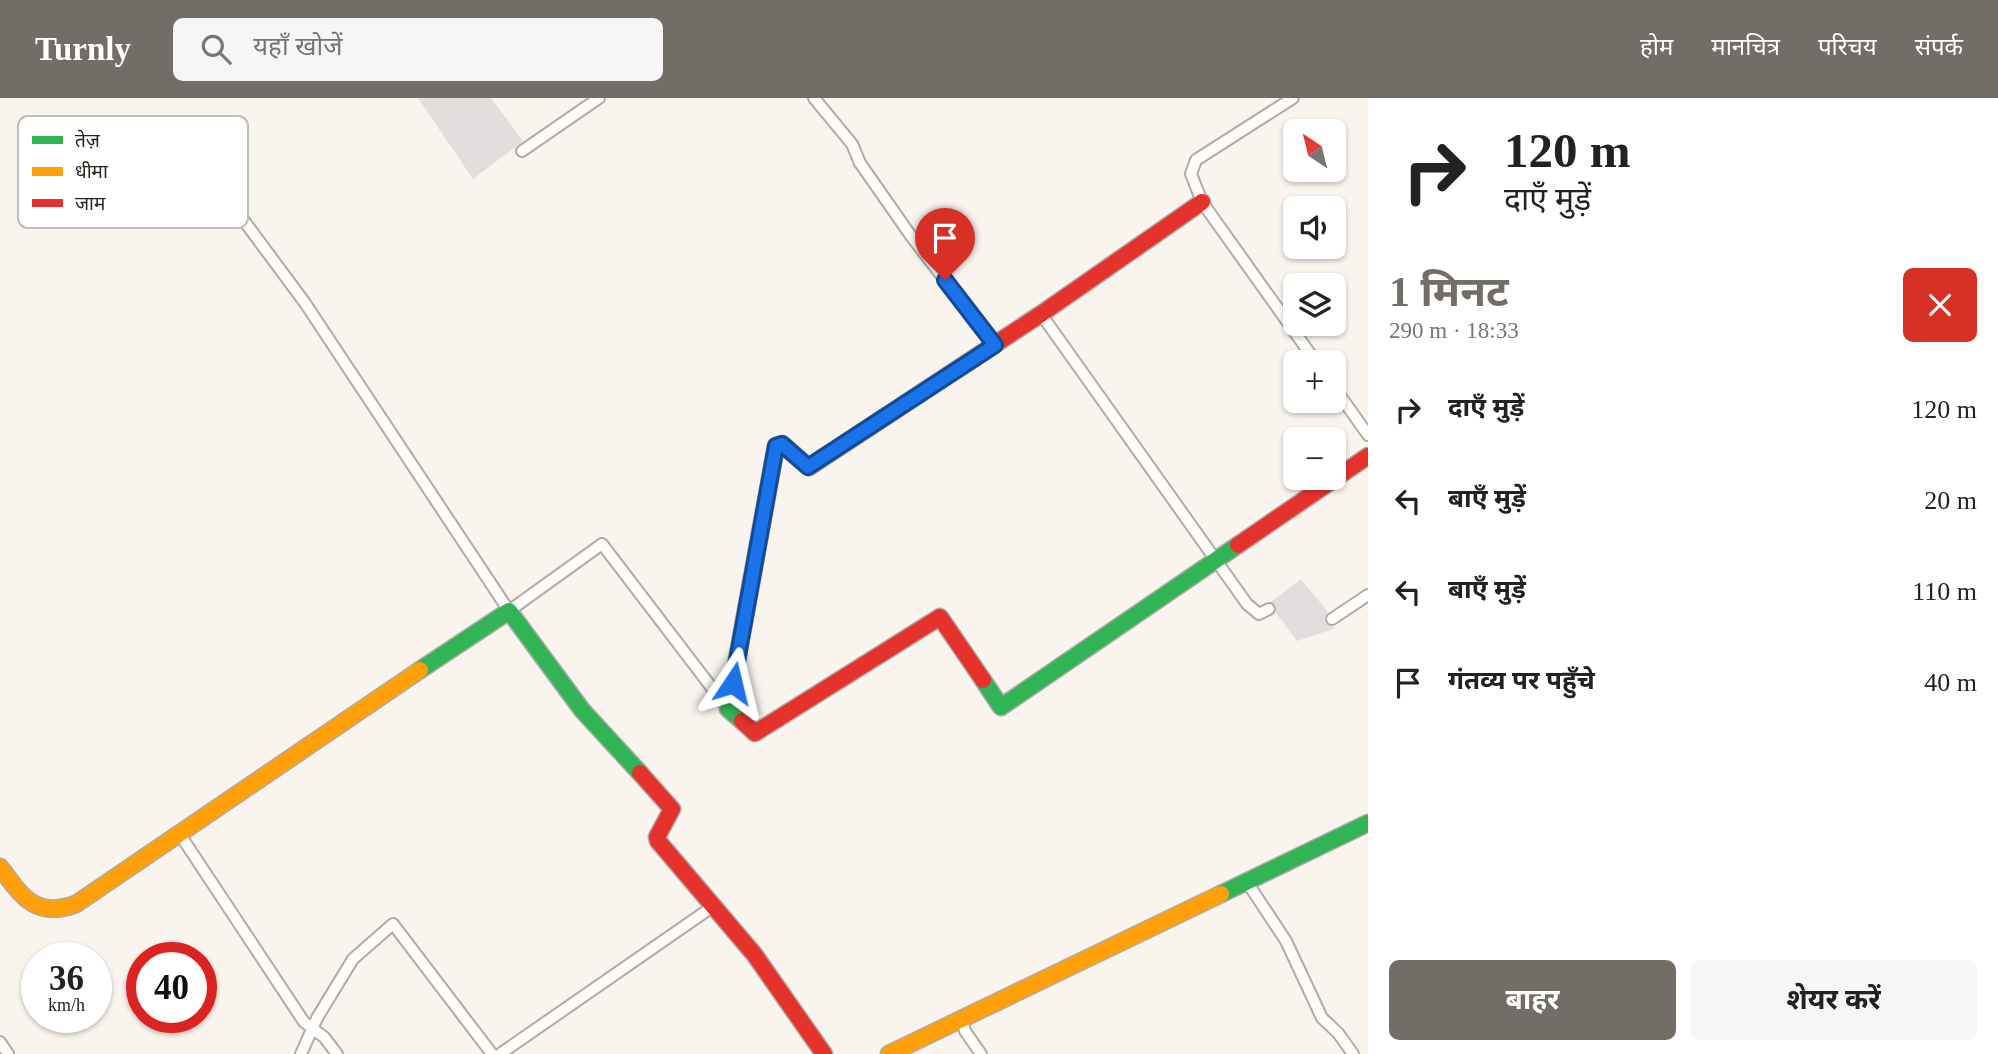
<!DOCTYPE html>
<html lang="hi">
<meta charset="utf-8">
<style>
body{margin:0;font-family:"Times New Roman","Noto Sans Devanagari",serif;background:#f6f6f6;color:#222;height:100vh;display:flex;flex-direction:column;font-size:26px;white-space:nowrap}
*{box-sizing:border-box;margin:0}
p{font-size:23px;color:#767676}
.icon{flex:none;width:38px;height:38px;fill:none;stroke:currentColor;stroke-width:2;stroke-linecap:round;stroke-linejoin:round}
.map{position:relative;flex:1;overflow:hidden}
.drawer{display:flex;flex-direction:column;background:#fff;width:630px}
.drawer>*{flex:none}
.top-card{background:#fff;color:#222;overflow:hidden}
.needle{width:46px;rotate:325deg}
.buttons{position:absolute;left:1283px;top:21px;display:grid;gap:14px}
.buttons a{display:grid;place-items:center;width:63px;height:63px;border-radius:10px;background:#fff;box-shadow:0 2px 5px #0004;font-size:35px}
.speed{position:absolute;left:21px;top:844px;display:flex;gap:14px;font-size:35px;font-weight:700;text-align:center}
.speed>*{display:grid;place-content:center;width:91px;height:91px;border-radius:50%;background:#fff;box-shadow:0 2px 5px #0004;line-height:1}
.speed small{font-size:18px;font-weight:400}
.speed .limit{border:10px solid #d22;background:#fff;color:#111}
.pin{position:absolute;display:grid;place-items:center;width:60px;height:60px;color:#fff;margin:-72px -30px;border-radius:50% 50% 50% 0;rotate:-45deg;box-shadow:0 0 7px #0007}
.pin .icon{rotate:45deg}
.me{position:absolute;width:77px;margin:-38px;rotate:10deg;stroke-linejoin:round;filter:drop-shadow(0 0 5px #0008)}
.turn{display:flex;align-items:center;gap:24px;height:147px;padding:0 21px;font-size:32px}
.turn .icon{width:91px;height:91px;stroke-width:2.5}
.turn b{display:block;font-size:49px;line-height:60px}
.round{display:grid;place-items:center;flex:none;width:74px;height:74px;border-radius:10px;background:#f6f6f6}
.overview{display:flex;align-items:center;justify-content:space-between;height:119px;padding:0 21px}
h1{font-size:42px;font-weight:700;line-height:52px;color:#726d66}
.cta{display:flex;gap:14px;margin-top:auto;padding:14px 21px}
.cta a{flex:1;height:80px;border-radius:10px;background:#726d66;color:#fff;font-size:28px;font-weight:700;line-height:80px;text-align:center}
.cta a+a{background:#f6f6f6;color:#222}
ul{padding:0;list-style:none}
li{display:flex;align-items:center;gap:21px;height:91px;padding:0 21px}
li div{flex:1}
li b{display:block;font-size:26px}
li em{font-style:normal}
header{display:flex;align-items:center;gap:42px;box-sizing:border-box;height:98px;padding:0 35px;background:#726d66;color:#fff}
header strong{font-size:33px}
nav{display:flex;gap:38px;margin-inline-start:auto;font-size:24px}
.search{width:490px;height:63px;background:#f6f6f6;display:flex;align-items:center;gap:18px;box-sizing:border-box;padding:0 24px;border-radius:10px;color:#767676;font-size:26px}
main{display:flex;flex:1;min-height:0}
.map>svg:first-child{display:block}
.building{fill:#e4dddd}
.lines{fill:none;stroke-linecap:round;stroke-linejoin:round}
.street-casing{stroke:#b0aba6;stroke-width:14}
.fast-casing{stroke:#b0aba6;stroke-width:19}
.slow-casing{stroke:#b0aba6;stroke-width:19}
.jam-casing{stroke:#b0aba6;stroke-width:19}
.street{stroke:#fefdfc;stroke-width:10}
.fast{stroke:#30b455;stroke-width:16}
.slow{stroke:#ff9f0a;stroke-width:16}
.jam{stroke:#e5322d;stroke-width:16}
.route-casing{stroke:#114b97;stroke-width:18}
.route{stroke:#1a73e8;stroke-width:12}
.key{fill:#fff;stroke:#bfbdbb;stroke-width:2}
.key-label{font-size:19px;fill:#29241d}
</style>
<header>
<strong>Turnly</strong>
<div class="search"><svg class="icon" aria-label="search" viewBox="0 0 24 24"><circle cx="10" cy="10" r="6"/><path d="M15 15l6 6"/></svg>यहाँ खोजें</div>
<nav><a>होम</a><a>मानचित्र</a><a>परिचय</a><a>संपर्क</a></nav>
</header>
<main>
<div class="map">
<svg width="1368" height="956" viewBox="0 0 1368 956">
<rect width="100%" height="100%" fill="#f9f4ee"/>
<!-- building -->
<path class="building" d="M 418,0 L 491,0 L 523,43 L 473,81 Z
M 1301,481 L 1328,514 L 1324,521 L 1326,526 L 1336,530 L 1297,543 L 1276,515 L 1276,508 L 1271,504 Z"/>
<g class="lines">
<defs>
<path id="street" d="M 814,0 L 852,46 L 860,65 L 911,138 L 995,247
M 1293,0 L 1196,62 L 1191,76 L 1202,104 L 1316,264
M 522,53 L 599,0
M 236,112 L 305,205 L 509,513 L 602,446 L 728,611
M 1041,216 L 1247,506 L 1259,516 L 1269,511
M 1334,289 L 1368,337
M 1332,521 L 1368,497
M 179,735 L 304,924 L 324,939 L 337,956
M 1247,784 L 1286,843 L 1322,920 L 1338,935 L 1353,956
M 962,922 L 965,933 L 981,956
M 0,944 L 8,956
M 301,956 L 317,920 L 353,861 L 393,826 L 492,956
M 500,956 L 715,807"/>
<path id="fast" d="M 420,572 L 509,513 L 582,612 L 640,675
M 983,582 L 1001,609 L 1238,447
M 742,623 L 728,611 L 776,348 L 782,346 L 798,360
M 1221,796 L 1368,725"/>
<path id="slow" d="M 0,769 C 22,799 36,821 76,806 L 420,572
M 889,956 L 1221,796"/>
<path id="jam" d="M 798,360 L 809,369 L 1041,216 L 1202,104
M 1238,447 L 1368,358
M 742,623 L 755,635 L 940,519 L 983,582
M 640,675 L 672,711 L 657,739 L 658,743 L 754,856 L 824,956"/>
</defs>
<!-- street casing -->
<use href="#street" class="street-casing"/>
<!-- fast casing -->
<use href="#fast" class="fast-casing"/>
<!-- slow casing -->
<use href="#slow" class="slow-casing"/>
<!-- jam casing -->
<use href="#jam" class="jam-casing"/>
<!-- street -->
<use href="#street" class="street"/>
<!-- fast -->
<use href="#fast" class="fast"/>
<!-- slow -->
<use href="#slow" class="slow"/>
<!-- jam -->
<use href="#jam" class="jam"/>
</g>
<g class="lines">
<defs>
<path id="route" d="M 733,585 L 776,348 L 782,346 L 808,369 L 995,247 L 945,182"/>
</defs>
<!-- route casing -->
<use href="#route" class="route-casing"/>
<!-- route -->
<use href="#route" class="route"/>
</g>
<!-- legend -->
<rect x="18" y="18" width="230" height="112" rx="10" class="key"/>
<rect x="32" y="38" width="31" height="8" fill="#30b455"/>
<rect x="32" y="69" width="31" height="9" fill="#ff9f0a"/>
<rect x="32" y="101" width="31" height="8" fill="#e5322d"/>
<g class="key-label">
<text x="75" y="49">तेज़</text>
<text x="75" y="80">धीमा</text>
<text x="75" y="112">जाम</text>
</g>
</svg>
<div class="buttons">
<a><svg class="needle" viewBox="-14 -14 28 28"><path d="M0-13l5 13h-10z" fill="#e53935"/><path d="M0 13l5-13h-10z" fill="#767676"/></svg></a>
<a><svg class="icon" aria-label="sound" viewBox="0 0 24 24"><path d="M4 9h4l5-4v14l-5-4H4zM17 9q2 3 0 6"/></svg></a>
<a><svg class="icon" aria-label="layers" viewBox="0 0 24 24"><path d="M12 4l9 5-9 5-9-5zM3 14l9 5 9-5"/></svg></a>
<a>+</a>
<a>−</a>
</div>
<div class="speed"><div>36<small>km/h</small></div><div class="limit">40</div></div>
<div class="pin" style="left:945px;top:182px;background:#d93025"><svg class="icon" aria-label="arrive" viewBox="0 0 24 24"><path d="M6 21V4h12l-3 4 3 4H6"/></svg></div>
<svg class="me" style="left:733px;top:585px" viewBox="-20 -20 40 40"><path d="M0-17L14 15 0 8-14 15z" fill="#1a73e8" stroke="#fff" stroke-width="4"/></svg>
</div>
<section class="drawer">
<div class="top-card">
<div class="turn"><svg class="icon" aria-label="right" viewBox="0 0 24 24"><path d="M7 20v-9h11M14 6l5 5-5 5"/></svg><div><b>120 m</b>दाएँ मुड़ें</div></div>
</div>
<div class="overview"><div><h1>1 मिनट</h1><p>290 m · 18:33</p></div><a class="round" style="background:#d93025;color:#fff"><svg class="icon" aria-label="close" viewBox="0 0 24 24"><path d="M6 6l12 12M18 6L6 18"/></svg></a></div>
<ul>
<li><svg class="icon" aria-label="right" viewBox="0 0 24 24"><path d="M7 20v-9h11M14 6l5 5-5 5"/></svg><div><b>दाएँ मुड़ें</b></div><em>120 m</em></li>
<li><svg class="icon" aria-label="left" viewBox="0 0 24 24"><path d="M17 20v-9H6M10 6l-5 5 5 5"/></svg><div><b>बाएँ मुड़ें</b></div><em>20 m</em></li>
<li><svg class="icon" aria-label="left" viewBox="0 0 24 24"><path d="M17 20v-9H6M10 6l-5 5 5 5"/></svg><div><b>बाएँ मुड़ें</b></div><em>110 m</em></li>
<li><svg class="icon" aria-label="arrive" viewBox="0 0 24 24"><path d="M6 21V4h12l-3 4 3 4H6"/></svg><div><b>गंतव्य पर पहुँचे</b></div><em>40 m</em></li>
</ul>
<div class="cta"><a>बाहर</a><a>शेयर करें</a></div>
</section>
</main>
